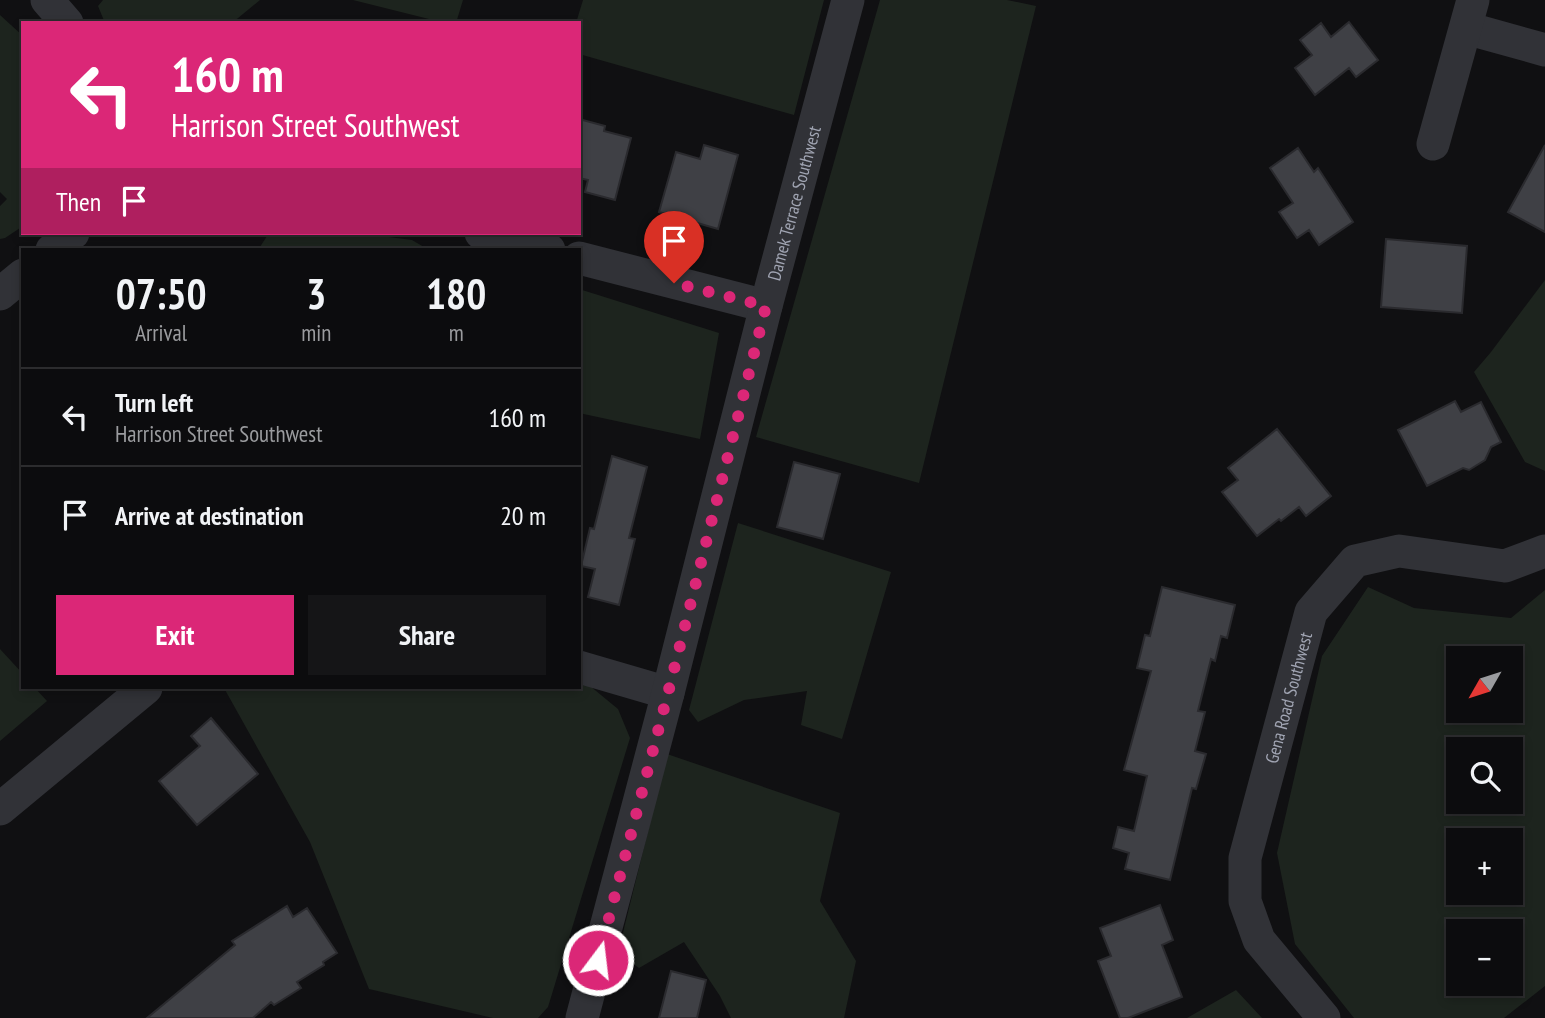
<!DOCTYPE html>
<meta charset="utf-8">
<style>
body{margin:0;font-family:"PT Sans Narrow",sans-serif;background:#151517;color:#f1f3f6;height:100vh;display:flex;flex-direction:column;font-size:26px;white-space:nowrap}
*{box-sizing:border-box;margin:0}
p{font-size:23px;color:#9a9b9e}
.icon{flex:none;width:38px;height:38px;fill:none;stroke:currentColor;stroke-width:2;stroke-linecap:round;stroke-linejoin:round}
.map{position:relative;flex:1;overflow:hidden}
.sheet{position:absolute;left:21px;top:248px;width:560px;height:441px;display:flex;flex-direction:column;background:#0c0c0e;border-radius:0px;box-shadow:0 4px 10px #0003,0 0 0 2px #2c2c2e}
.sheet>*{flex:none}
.top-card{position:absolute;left:21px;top:21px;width:560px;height:214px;border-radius:0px;box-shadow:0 4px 10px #0003,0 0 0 2px #2c2c2e;background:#db2777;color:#fff;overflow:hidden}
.needle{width:46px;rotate:231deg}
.tools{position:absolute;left:1446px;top:646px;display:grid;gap:14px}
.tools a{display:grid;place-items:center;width:77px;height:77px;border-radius:0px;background:#0c0c0e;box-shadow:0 4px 10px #0003,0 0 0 2px #2c2c2e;font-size:35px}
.pin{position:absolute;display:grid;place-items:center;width:60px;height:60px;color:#fff;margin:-72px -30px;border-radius:50% 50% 50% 0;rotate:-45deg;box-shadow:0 0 7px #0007}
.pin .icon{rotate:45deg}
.me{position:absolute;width:77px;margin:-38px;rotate:15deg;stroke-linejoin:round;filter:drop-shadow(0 0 5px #0008)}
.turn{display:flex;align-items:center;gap:24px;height:147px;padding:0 35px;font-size:32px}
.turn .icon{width:91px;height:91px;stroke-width:2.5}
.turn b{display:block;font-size:49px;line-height:60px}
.then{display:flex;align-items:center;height:66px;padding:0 35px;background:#0003;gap:14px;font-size:26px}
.eta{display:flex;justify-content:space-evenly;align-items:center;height:119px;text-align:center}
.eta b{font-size:42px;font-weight:700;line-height:49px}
.cta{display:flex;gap:14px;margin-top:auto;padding:14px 35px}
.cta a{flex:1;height:80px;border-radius:0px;background:#db2777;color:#fff;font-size:28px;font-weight:700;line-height:80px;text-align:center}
.cta a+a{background:#151517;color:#f1f3f6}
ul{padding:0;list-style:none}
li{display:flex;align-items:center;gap:21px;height:98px;padding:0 35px;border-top:2px solid #2c2c2e}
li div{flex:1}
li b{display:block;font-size:26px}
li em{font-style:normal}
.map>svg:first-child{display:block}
.green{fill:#1d241e;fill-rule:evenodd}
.building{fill:#3f4045;stroke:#2a2a2e;stroke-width:2}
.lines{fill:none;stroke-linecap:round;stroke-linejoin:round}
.minor{stroke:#313237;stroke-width:33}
.route{stroke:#db2777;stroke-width:12;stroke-dasharray:0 21.6}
.labels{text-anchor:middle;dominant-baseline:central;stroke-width:6;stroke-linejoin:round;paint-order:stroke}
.street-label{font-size:18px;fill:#a1a5b3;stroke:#0b0b0d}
</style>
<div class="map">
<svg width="1545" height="1018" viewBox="0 0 1545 1018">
<rect width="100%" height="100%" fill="#101012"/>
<!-- green -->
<path class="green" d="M 103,0 L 260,0 L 232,23 L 105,23 L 98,6 Z
M 353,0 L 463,0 L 456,23 L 445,23 Z
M 583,0 L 824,0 L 794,115 L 579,54 L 579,23 L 576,23 Z
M 880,0 L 1007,0 L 1036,6 L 919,483 L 756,437 Z
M 0,15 L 23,36 L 23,226 L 5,238 L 0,239 L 0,206 L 7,199 L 0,192 Z
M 269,233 L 358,233 L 412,240 L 429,250 L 258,250 Z
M 1545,280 L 1545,471 L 1525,462 L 1474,372 L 1491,352 Z
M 579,289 L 719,333 L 700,439 L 579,413 Z
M 738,523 L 891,572 L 842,739 L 801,725 L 807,691 L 744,700 L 698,722 L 689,710 Z
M 1368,587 L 1414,608 L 1511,618 L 1545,590 L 1545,986 L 1504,1018 L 1354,1018 L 1295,944 L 1277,853 L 1322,656 ZM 1458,658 L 1510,658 L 1510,710 L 1458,710 ZM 1458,749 L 1510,749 L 1510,802 L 1458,802 ZM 1458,840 L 1510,840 L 1510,892 L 1458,892 ZM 1458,931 L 1510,931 L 1510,984 L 1458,984 Z
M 0,649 L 23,674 L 23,688 L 35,688 L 47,701 L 0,741 Z
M 579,683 L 590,686 L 618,709 L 630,738 L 548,1007 L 538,1018 L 493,1018 L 369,989 L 310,842 L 224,688 L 579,688 Z
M 667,754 L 840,813 L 820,901 L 856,961 L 844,1018 L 731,1018 L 720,996 L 684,942 L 639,968 L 618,953 Z
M 1236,990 L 1262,1018 L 1187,1018 Z"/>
<!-- building -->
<path class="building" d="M 1349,22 L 1378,60 L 1356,77 L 1349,68 L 1315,95 L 1295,68 L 1312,55 L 1300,40 L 1321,23 L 1331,37 Z
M 579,119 L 605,126 L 604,131 L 631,138 L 615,200 L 585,192 L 588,180 L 579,178 Z
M 704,145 L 738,155 L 718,229 L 659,212 L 676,152 L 700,159 Z
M 1545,145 L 1545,232 L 1508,212 Z
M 1298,148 L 1314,172 L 1318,168 L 1353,222 L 1319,245 L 1309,230 L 1297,238 L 1279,212 L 1293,203 L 1270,168 Z
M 1386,239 L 1467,246 L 1462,313 L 1381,307 Z
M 1455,401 L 1461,412 L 1481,402 L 1501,442 L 1491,447 L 1485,460 L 1469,470 L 1463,468 L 1427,486 L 1398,430 Z
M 1277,429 L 1331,496 L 1306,516 L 1299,507 L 1281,521 L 1279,519 L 1257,536 L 1222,492 L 1238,480 L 1228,468 Z
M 612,456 L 647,467 L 629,538 L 635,539 L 619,605 L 588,597 L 595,569 L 581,566 L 590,528 L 594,529 Z
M 794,462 L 840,474 L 823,539 L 777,527 Z
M 1162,587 L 1235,605 L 1227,638 L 1221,636 L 1215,661 L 1211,659 L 1198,711 L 1205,712 L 1195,751 L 1206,754 L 1196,789 L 1192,788 L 1170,880 L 1125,869 L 1129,853 L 1113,848 L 1118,827 L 1134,831 L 1147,776 L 1124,770 L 1151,671 L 1137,668 L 1145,635 L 1150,636 Z
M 211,718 L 258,774 L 197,825 L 159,781 L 200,746 L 191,736 Z
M 1160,905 L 1173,940 L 1162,945 L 1182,997 L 1128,1018 L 1120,1018 L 1098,961 L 1111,956 L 1100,928 Z
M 287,906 L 293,917 L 307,908 L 337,953 L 323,962 L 324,965 L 297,982 L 301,988 L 274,1005 L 271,1002 L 253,1018 L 147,1018 L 235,945 L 232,941 Z
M 671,971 L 706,980 L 697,1018 L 659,1018 Z"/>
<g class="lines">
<!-- minor -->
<g class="minor">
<path d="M 47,0 L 67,23"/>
<path d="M 1466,28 L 1545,50"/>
<path d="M 1433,144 L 1473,0"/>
<path d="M 481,233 L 549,250"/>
<path d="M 52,250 L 73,233"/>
<path d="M 579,258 L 766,306"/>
<path d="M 0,294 L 23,275"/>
<path d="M 579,667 L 668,693"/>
<path d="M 0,809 L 146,688"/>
<path id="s1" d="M 582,1018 L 668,693 L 766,306 L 848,0"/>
<path id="s2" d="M 1324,1018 L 1259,940 L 1245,901 L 1245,858 L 1311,612 L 1355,561 L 1399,551 L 1505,566 L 1545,551"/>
</g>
</g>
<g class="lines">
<!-- route -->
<path class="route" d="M 598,960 L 668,693 L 766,306 L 674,283"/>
</g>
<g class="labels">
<!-- street labels -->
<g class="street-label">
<text stroke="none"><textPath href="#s1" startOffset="842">Damek Terrace Southwest</textPath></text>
<text stroke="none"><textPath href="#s2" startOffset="352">Gena Road Southwest</textPath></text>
</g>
</g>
</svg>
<div class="tools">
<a><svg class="needle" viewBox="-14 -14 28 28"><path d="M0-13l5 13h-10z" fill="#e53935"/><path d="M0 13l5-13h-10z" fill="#9a9b9e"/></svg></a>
<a><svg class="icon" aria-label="search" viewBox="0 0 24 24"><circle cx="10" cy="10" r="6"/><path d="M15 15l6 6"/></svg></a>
<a>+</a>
<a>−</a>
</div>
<div class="pin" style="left:674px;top:283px;background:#d93025"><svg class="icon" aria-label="arrive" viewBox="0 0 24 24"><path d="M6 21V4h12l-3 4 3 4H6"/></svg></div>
<svg class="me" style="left:598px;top:960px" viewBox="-20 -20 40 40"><circle r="17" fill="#db2777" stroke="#fff" stroke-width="3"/><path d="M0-11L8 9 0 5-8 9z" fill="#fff"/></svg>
<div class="top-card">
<div class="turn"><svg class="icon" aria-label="left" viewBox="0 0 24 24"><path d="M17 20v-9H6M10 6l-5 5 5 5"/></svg><div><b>160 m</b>Harrison Street Southwest</div></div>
<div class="then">Then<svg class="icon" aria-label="arrive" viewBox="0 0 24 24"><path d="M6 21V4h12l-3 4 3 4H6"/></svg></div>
</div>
<section class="sheet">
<div class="eta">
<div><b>07:50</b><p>Arrival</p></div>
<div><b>3</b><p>min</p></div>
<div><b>180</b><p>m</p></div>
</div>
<ul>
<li><svg class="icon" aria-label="left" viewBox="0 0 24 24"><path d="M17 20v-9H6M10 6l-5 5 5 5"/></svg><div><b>Turn left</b><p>Harrison Street Southwest</p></div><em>160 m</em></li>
<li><svg class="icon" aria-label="arrive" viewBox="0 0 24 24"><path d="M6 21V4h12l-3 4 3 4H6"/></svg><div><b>Arrive at destination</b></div><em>20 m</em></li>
</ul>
<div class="cta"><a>Exit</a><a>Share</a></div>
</section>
</div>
